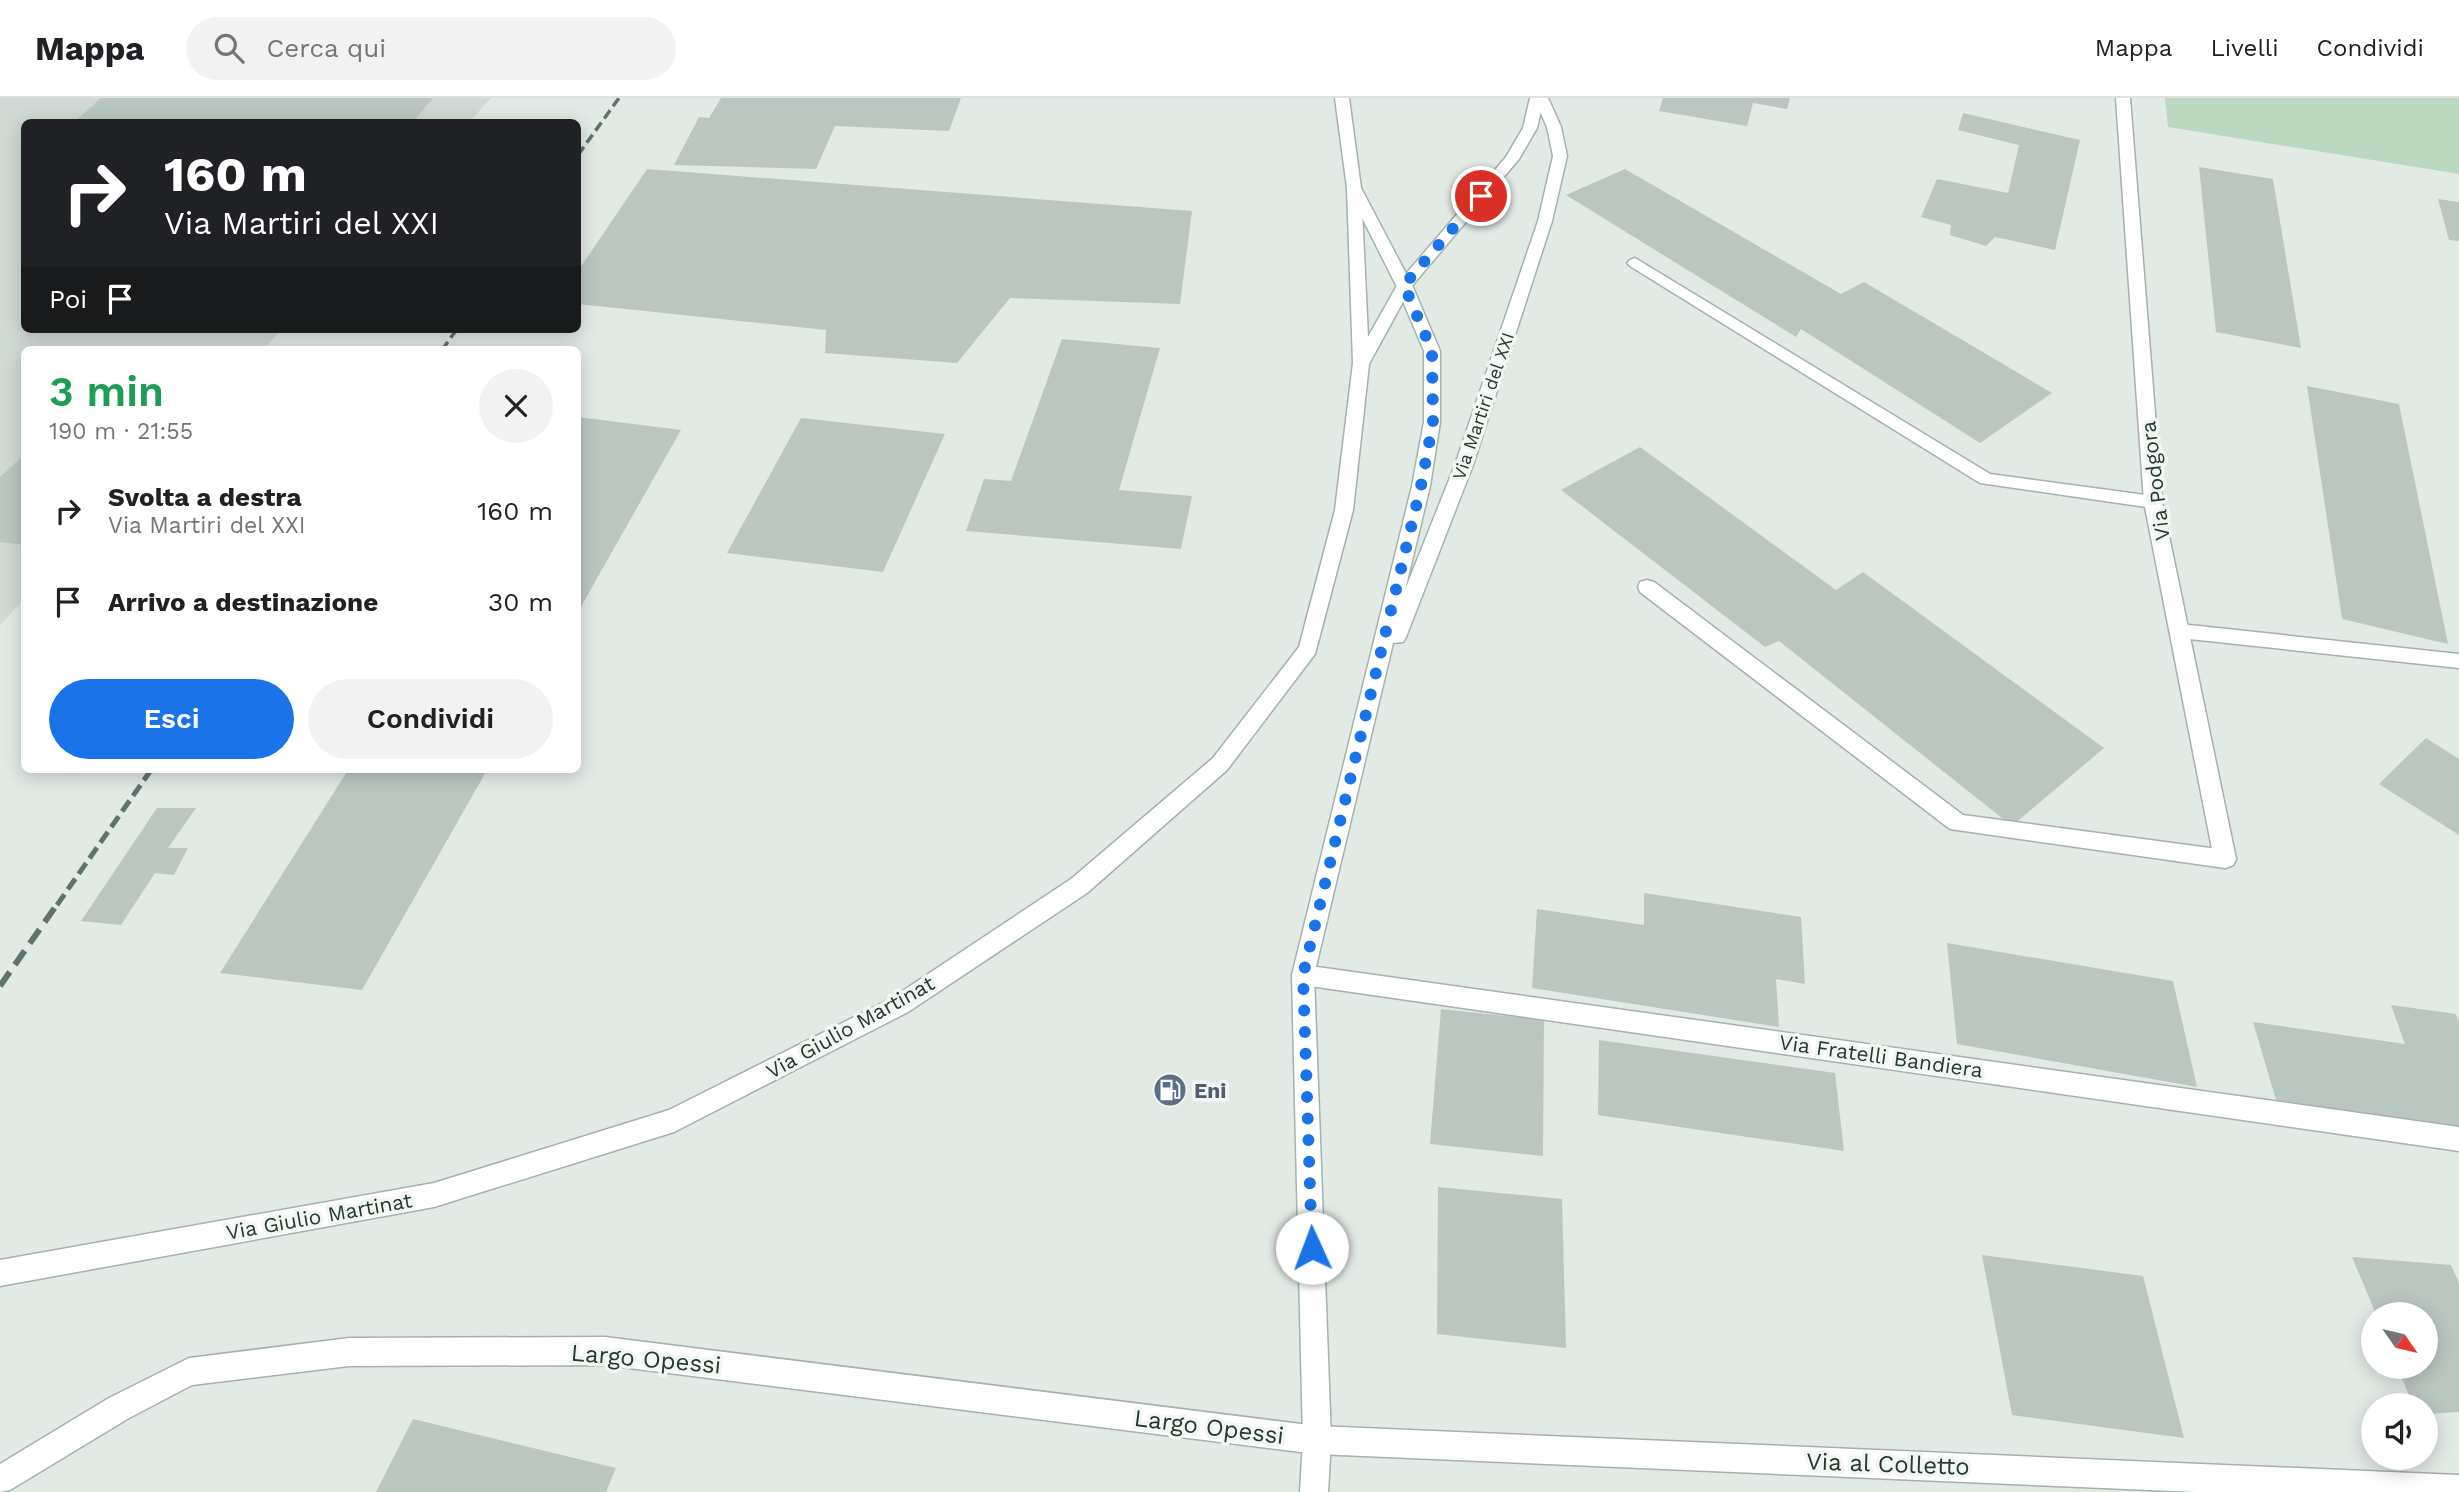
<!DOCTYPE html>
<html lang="it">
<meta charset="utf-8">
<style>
body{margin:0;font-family:"Work Sans",sans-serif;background:#f2f2f2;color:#202124;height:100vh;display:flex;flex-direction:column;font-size:26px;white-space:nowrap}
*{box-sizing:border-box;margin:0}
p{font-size:23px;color:#757577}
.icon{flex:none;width:38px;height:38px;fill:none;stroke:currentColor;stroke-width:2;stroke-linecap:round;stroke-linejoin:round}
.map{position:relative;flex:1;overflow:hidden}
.details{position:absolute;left:21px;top:248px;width:560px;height:427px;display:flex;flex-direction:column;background:#fff;border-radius:10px;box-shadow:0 4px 18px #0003}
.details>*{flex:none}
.banner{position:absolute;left:21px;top:21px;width:560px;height:214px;border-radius:10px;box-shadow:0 4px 18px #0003;background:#202124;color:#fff;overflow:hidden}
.needle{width:46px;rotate:124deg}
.buttons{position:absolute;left:2361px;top:1204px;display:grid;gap:14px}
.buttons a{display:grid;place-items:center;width:77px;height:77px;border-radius:50%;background:#fff;box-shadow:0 4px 18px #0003;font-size:35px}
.pin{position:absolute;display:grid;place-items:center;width:60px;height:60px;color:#fff;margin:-30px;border:4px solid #fff;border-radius:50%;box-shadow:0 2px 7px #0007}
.me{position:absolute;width:77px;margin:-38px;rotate:358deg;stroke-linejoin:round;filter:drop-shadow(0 0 5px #0008)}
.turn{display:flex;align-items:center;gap:24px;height:147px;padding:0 28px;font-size:32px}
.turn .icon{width:91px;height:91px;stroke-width:2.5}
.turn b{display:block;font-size:49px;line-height:60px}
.then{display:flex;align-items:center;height:66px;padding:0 28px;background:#0003;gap:14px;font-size:26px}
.round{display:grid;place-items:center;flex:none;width:74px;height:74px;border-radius:37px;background:#f2f2f2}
.headline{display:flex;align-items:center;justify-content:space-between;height:119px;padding:0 28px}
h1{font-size:42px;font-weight:600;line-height:52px;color:#1e9e55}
.primary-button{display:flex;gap:14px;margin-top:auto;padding:14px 28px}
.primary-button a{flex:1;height:80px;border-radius:42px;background:#1a73e8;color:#fff;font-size:28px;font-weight:600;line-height:80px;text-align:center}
.primary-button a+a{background:#f2f2f2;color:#202124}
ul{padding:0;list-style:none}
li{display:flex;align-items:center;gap:21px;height:91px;padding:0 28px}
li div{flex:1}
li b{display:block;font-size:26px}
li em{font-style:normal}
header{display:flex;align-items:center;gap:42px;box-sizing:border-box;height:98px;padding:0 35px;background:#fff;border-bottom:2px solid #e0e0e0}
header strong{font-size:33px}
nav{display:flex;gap:38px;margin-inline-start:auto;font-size:24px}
.search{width:490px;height:63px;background:#f2f2f2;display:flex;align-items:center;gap:18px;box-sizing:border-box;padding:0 24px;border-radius:38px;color:#757577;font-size:26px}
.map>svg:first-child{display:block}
.built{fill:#d0dad4}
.green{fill:#bdd8c0}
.building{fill:#bac7c0}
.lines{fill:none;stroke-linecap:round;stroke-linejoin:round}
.lane-casing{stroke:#a5b1ab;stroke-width:3}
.street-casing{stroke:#a5b1ab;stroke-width:3}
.secondary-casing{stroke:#a2b4ab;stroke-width:3}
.lane{fill:#fff;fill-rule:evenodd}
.street{fill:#fff;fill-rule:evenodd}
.secondary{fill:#fff;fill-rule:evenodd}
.rail-far2{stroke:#5e746b;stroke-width:3.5;stroke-dasharray:10 5;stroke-linecap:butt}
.rail-far1{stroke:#5e746b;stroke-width:5;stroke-dasharray:13 6;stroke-linecap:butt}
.rail{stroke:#5e746b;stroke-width:6;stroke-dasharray:17 9;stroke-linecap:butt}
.route{stroke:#1a73e8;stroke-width:12;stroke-dasharray:0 21.6}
.labels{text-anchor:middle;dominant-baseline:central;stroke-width:7;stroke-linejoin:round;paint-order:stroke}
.far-street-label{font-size:18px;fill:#243930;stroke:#f2f7f3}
.street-label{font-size:21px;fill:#243930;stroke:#f2f7f3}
.service-label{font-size:21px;font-weight:bold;fill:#4e5e75;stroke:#f2f7f3;text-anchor:start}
.near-street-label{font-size:24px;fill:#243930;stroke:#f2f7f3}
</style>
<header>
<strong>Mappa</strong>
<div class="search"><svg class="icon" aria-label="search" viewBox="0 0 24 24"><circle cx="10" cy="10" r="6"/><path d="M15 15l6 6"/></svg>Cerca qui</div>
<nav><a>Mappa</a><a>Livelli</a><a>Condividi</a></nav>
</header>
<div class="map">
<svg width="2459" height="1394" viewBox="0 0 2459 1394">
<rect width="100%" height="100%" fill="#e2eae5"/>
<!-- built -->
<path class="built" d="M 0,0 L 491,0 L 469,24 L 24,24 L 24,231 L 282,231 L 263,252 L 24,252 L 24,501 L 0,527 Z"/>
<!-- green -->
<path class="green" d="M 2165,0 L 2459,0 L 2459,76 L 2168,29 Z"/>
<!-- building -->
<path class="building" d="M 101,0 L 433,0 L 413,24 L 74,24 Z
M 721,0 L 961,0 L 949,33 L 835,28 L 816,71 L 674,67 L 699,19 L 709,20 Z
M 1663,0 L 1790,0 L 1787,11 L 1753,5 L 1747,28 L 1659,13 Z
M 1963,15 L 2080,42 L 2055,152 L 1995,139 L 1986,148 L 1950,137 L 1951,127 L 1921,119 L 1937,81 L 2008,95 L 2019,47 L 1958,32 Z
M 2199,69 L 2273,81 L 2301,250 L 2216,234 Z
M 647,71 L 1192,113 L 1180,206 L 1010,200 L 957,265 L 825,255 L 826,232 L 578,206 L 578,173 Z
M 1625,71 L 1841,196 L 1864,184 L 2052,295 L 1980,345 L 1801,231 L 1796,239 L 1566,97 Z
M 2438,101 L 2459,104 L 2459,143 L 2449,142 Z
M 1062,241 L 1160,250 L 1119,392 L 1192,398 L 1181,451 L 966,433 L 984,381 L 1011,383 Z
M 2307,288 L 2399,306 L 2448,546 L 2342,521 Z
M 578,319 L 681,332 L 578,514 Z
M 801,320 L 945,336 L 883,474 L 727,455 Z
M 1640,349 L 1836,492 L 1863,474 L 2104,650 L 2012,728 L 1779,543 L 1765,549 L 1561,392 Z
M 24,357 L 24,447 L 0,444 L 0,379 Z
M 2426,640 L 2459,661 L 2459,737 L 2379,686 Z
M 348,672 L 487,672 L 362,892 L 220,875 Z
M 157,710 L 196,710 L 168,750 L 188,750 L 174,777 L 155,775 L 121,827 L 81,823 Z
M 1644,795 L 1801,819 L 1805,886 L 1776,881 L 1779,929 L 1532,890 L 1537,811 L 1644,827 Z
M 1947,845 L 2173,883 L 2197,989 L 1957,946 Z
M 2391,907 L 2456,916 L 2459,924 L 2459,1029 L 2276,1002 L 2253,924 L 2405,946 Z
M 1441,911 L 1544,922 L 1543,1058 L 1430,1046 Z
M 1599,942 L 1835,975 L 1844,1053 L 1598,1017 Z
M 1438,1089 L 1562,1101 L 1566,1250 L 1437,1236 Z
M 1982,1157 L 2143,1178 L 2184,1340 L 2012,1317 Z
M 2352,1159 L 2451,1167 L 2459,1185 L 2459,1314 L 2426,1316 L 2426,1307 L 2413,1307 L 2397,1269 L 2426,1269 L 2426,1216 L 2376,1216 Z
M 413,1321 L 616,1370 L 606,1394 L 376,1394 Z"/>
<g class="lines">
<defs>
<path id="lane" d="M 1635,160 L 1990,376 L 2153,398 L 2162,404 L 2153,410 L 1980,385 L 1630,168 L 1627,165 L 1630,162 Z
M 1647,482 L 1654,484 L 1963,717 L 2225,752 L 2233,755 L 2236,761 L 2233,767 L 2225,770 L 1950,731 L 1640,494 L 1638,489 L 1640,484 Z
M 2180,526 L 2459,556 L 2459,570 L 2180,540 L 2173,538 L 2170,533 L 2173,528 Z"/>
<path id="street" d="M 1530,0 L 1544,0 L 1537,30 L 1519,61 L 1411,189 L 1369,266 L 1353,412 L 1315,556 L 1227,672 L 1087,795 L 908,914 L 674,1034 L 434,1109 L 0,1188 L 0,1162 L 434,1085 L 669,1012 L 892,900 L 1071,781 L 1213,660 L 1299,549 L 1335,412 L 1353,265 L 1347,90 L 1354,86 L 1361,90 L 1368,239 L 1399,184 L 1506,59 L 1523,30 Z
M 2116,0 L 2130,0 L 2162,404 L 2236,761 L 2233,767 L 2225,770 L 2217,767 L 2214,761 L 2144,404 Z
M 1303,867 L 2459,1029 L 2459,1053 L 1303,887 L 1295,884 L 1292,877 L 1295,870 Z
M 605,1239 L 1317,1328 L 2459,1377 L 2459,1394 L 2196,1394 L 1317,1356 L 605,1267 L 349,1268 L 192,1287 L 129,1320 L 10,1392 L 0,1394 L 0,1366 L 109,1300 L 189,1260 L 349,1240 Z"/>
<path id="secondary" d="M 1335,0 L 1349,0 L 1361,90 L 1412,187 L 1440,253 L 1440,324 L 1430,388 L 1405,492 L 1455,367 L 1538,123 L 1553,58 L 1547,29 L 1534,0 L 1548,0 L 1561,29 L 1567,58 L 1552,123 L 1473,367 L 1406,539 L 1403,544 L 1393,545 L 1314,877 L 1331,1342 L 1328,1394 L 1300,1394 L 1303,1342 L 1292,877 L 1412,388 L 1424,324 L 1424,253 L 1396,187 L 1347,90 Z"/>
</defs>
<!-- lane casing -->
<use href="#lane" class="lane-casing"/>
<!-- street casing -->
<use href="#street" class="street-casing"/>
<!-- secondary casing -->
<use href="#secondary" class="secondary-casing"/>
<!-- lane -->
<use href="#lane" class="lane"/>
<!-- street -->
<use href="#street" class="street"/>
<!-- secondary -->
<use href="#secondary" class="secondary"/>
<!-- rail-far2 -->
<path class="rail-far2" d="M 578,57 L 619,0
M 442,252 L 457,231"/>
<!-- rail-far1 -->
<path class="rail-far1" d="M 57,807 L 151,672"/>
<!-- rail -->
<path class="rail" d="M 0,888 L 58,805"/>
</g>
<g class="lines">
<!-- route -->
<path class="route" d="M 1312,1150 L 1303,877 L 1421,388 L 1433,324 L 1432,253 L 1404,187 L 1481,98"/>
</g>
<!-- icons -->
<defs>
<symbol id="fuel-disc" viewBox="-11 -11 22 22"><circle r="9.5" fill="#5c6f8a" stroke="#f2f7f3"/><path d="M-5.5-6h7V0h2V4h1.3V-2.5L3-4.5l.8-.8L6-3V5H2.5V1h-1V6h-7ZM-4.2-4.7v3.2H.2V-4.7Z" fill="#fff"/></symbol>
</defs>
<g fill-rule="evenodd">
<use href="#fuel-disc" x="1151" y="973" width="38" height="38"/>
</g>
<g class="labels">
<!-- far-street labels -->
<g class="far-street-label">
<text transform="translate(1483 308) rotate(-71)">Via Martiri del XXI</text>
</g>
<!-- street labels -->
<g class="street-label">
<text transform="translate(2155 383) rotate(-97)">Via Podgora</text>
<text transform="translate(850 929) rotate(-29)">Via Giulio Martinat</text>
<text transform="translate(1881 958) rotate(8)">Via Fratelli Bandiera</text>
<text transform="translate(319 1118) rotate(-10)">Via Giulio Martinat</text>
</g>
<!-- service labels -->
<g class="service-label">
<text x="1194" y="992">Eni</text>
</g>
<!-- near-street labels -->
<g class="near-street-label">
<text transform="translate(646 1261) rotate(5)">Largo Opessi</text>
<text transform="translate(1209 1329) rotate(7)">Largo Opessi</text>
<text transform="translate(1888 1366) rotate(2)">Via al Colletto</text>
</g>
</g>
</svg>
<div class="buttons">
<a><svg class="needle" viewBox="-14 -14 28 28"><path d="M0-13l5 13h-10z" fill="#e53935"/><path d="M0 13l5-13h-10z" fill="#757577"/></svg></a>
<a><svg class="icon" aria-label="sound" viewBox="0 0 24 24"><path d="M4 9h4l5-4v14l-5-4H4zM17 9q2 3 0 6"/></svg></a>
</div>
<div class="pin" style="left:1481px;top:98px;background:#d93025"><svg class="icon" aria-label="arrive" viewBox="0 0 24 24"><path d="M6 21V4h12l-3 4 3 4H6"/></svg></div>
<svg class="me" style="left:1312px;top:1150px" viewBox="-20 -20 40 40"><circle r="19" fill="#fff"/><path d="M0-13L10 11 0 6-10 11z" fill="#1a73e8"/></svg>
<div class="banner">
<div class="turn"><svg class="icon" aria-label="right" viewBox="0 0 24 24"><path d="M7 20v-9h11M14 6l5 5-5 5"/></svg><div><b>160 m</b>Via Martiri del XXI</div></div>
<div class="then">Poi<svg class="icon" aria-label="arrive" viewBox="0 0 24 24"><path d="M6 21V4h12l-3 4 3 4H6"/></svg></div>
</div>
<section class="details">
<div class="headline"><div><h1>3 min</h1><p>190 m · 21:55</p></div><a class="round"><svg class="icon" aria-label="close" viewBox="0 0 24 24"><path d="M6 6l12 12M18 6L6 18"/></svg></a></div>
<ul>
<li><svg class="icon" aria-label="right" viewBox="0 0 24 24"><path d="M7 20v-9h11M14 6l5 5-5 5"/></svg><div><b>Svolta a destra</b><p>Via Martiri del XXI</p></div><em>160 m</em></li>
<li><svg class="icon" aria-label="arrive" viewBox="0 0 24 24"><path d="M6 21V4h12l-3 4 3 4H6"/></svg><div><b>Arrivo a destinazione</b></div><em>30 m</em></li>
</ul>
<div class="primary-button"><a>Esci</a><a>Condividi</a></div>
</section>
</div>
